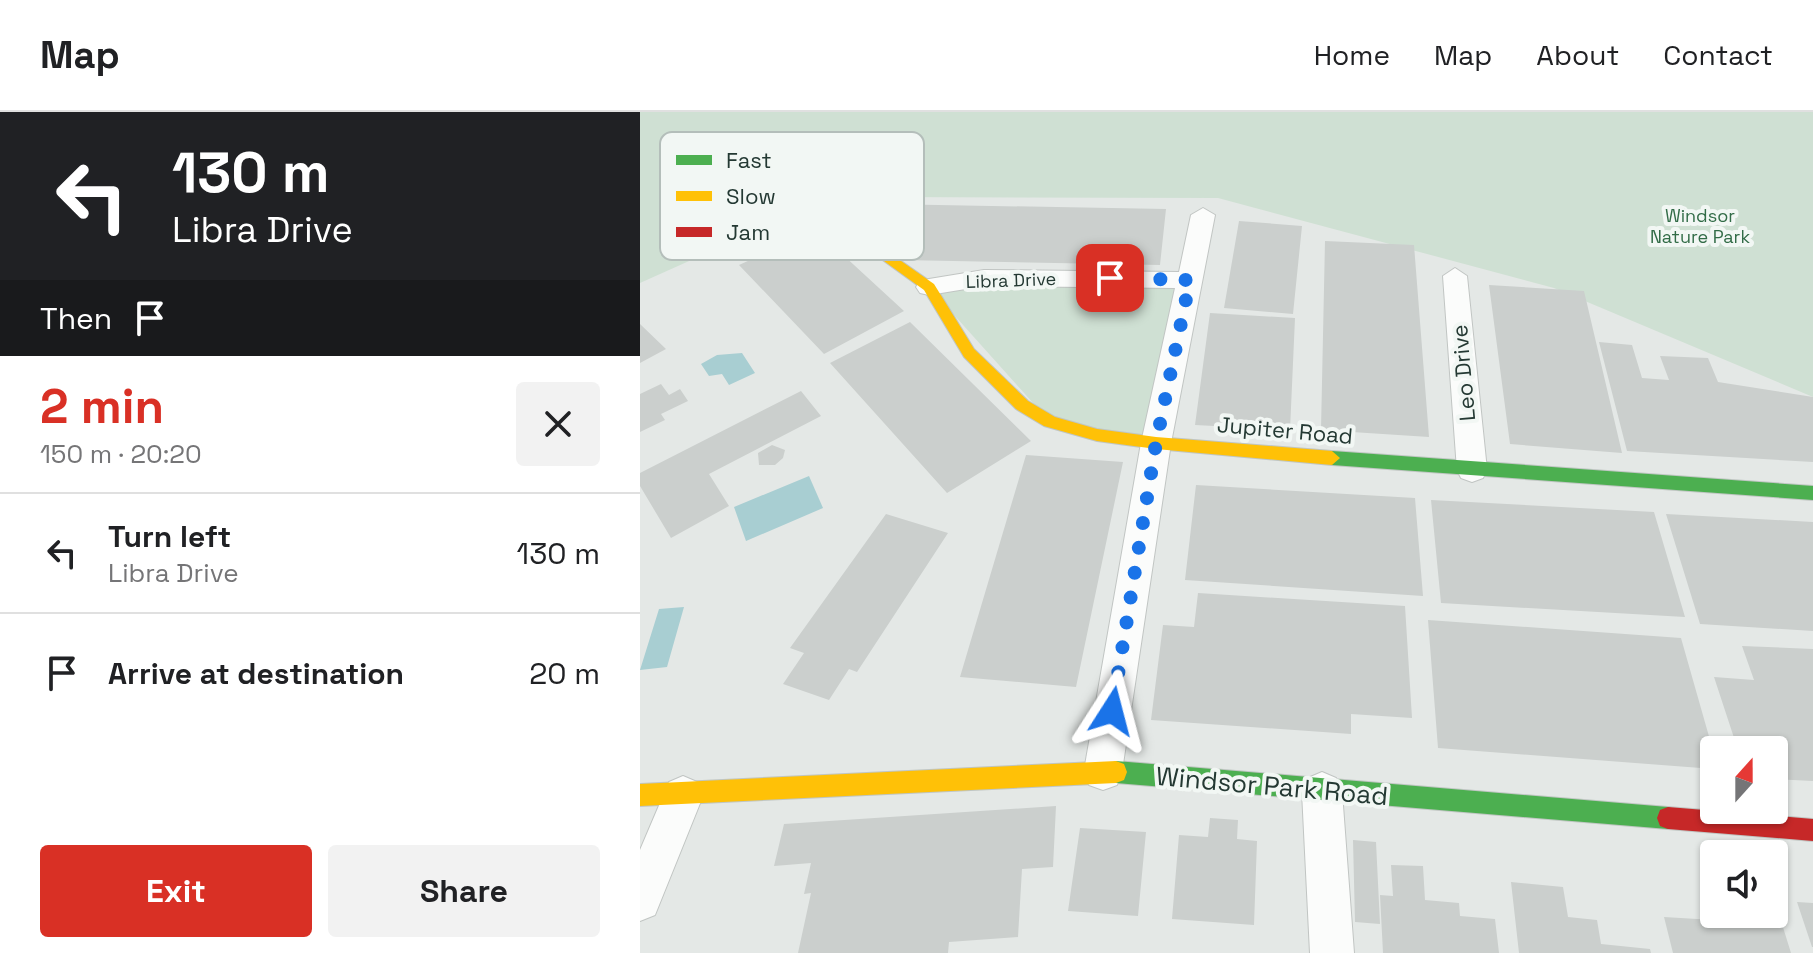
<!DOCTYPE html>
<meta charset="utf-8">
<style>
body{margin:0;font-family:"Space Grotesk",sans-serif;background:#f2f2f2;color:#202124;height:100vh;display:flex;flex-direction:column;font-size:30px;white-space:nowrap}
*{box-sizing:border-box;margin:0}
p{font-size:26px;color:#757577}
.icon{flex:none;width:44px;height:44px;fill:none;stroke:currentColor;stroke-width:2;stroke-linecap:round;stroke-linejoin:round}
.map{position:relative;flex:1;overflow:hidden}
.panel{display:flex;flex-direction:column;background:#fff;width:640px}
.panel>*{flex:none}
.banner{background:#202124;color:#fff;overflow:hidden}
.needle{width:52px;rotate:21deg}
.fabs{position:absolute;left:1060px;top:624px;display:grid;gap:16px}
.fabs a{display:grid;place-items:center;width:88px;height:88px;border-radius:8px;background:#fff;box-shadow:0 2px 6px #0004;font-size:40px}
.pin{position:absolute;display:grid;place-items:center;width:68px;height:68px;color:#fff;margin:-34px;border-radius:16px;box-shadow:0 4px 12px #0006}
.me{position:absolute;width:88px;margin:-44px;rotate:9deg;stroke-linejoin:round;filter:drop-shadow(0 0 6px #0008)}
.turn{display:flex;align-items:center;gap:28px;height:168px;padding:0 40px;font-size:36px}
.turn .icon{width:104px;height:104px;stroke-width:2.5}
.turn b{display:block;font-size:56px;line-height:68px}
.then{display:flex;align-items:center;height:76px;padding:0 40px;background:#0003;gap:16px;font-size:30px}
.round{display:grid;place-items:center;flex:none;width:84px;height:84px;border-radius:8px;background:#f2f2f2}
.overview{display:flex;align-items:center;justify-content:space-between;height:136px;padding:0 40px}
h1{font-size:48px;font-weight:700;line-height:60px;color:#d93025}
.primary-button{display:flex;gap:16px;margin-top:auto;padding:16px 40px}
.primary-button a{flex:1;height:92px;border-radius:8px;background:#d93025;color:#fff;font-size:32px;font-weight:700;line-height:92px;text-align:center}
.primary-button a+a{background:#f2f2f2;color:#202124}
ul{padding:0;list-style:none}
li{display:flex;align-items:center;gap:24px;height:120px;padding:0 40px;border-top:2px solid #e0e0e0}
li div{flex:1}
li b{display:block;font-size:30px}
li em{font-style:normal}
header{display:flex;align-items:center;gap:48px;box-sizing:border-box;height:112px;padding:0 40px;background:#fff;border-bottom:2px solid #e0e0e0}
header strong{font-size:38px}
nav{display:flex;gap:44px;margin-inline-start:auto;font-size:28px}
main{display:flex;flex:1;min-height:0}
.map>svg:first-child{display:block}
.green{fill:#cfe0d3}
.water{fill:#a8ced2}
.building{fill:#cbcfcd}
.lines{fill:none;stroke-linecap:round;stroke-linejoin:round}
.street-casing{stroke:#c1c5c3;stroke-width:2}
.fast-casing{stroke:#c0c6c3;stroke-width:2}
.slow-casing{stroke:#c0c6c3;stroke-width:2}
.jam-casing{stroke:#c0c6c3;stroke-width:2}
.street{fill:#fbfcfb;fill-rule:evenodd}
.fast{fill:#4caf50;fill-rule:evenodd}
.slow{fill:#ffc107;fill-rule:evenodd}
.jam{fill:#c62828;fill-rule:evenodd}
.route{stroke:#1a73e8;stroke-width:14;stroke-dasharray:0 25.2}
.labels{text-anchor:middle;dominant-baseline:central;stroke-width:8;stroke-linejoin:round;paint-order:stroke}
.far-park-label{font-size:18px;fill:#326c47;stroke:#f2f7f4}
.far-street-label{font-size:18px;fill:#243933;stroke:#f2f7f4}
.street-label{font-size:22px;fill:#243933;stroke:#f2f7f4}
.near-street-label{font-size:26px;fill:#243933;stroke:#f2f7f4}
.key{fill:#f2f7f4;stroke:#b4beba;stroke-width:2}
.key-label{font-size:22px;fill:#243933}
</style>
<header>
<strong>Map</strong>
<nav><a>Home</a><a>Map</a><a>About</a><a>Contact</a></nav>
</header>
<main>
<section class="panel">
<div class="banner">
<div class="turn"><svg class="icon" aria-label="left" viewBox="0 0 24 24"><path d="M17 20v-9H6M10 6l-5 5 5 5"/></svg><div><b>130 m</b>Libra Drive</div></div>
<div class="then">Then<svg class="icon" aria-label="arrive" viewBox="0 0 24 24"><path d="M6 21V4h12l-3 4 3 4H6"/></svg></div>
</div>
<div class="overview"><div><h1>2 min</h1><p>150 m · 20:20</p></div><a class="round"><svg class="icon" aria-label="close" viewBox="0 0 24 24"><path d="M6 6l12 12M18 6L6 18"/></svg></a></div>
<ul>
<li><svg class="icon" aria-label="left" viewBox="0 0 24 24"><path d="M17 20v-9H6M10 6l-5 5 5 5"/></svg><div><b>Turn left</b><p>Libra Drive</p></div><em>130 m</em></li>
<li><svg class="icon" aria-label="arrive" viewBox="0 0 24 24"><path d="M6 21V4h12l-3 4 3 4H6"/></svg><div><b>Arrive at destination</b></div><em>20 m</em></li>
</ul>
<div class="primary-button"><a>Exit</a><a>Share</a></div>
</section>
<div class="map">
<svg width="1173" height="841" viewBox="0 0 1173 841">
<rect width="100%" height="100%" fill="#e4e8e6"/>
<!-- green -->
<path class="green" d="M 0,0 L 1173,0 L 1173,285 L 914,176 L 578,86 L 243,85 L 67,141 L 0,171 Z
M 550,168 L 516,331 L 410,310 L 289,175 Z"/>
<!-- water -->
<path class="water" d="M 102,241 L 115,261 L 89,273 L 82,262 L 69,264 L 61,252 L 77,243 Z
M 169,364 L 183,396 L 106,429 L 94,395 Z
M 44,495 L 27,555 L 0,558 L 19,497 Z"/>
<!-- building -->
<path class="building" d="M 244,92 L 526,97 L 520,153 L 261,148 L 271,123 L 231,122 Z
M 599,109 L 662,114 L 653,202 L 584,196 Z
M 176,118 L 264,199 L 184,242 L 99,153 Z
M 685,129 L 774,133 L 789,325 L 681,318 Z
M 849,173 L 944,179 L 982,341 L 870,332 Z
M 570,201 L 655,206 L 650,318 L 555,313 Z
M 270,210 L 391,329 L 307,381 L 190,251 Z
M 0,212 L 26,237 L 0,251 Z
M 959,230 L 992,233 L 1002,266 L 1029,268 L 1020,244 L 1068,246 L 1078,270 L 1173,285 L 1173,350 L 987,339 Z
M 21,272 L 29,283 L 40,277 L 48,289 L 21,302 L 25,308 L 0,320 L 0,282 Z
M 161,279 L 181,304 L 69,362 L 89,394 L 31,426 L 0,374 L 0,361 Z
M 132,333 L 145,338 L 143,346 L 135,353 L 119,353 L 118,341 Z
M 386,343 L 483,350 L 436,575 L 320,565 Z
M 556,373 L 775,386 L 783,484 L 545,468 Z
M 791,388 L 1014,400 L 1045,505 L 801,491 Z
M 246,402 L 308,421 L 217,560 L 209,557 L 189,588 L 143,572 L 164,541 L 150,536 Z
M 1026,402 L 1173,410 L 1173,519 L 1060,512 Z
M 558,481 L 765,494 L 772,606 L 711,602 L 711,622 L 511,608 L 523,513 L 554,515 Z
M 788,508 L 1041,526 L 1074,642 L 1074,657 L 798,636 Z
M 1102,534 L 1173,537 L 1173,669 L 1134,667 L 1134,638 L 1098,638 L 1074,565 L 1114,568 Z
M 416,694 L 413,755 L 382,757 L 378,825 L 309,830 L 308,841 L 158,841 L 171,781 L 164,782 L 171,751 L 134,754 L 144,712 Z
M 570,706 L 598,708 L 597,727 L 617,729 L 614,813 L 532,807 L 539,723 L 568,725 Z
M 440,716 L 506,720 L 498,804 L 428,799 Z
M 713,728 L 736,730 L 740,812 L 715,810 Z
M 751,753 L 783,754 L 785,788 L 819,791 L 820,804 L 855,807 L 859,841 L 743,841 L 740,783 L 753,784 Z
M 871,770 L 923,775 L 928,805 L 957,808 L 961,832 L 1010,837 L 1011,841 L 879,841 Z
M 1157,790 L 1173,791 L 1173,835 L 1172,835 Z
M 1024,805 L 1142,812 L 1151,841 L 1033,841 Z"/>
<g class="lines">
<defs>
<path id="street" d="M 563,96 L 575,103 L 531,331 L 482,659 L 477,673 L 463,678 L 449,673 L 444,659 L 501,331 L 535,176 L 344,174 L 289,183 L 280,181 L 276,175 L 280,169 L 289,167 L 344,158 L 539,160 L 551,103 Z
M 815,156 L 827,164 L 847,358 L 843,366 L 832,370 L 821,366 L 817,358 L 803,164 Z
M 682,660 L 696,666 L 702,680 L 714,841 L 670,841 L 662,680 L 668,666 Z
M 43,664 L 57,670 L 63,684 L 15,803 L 0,809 L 0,738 L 29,670 Z"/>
<path id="fast" d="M 692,339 L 1173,374 L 1173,388 L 692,353 L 684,346 Z
M 476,649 L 1028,695 L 1036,698 L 1039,706 L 1036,714 L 1028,717 L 476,671 L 468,668 L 465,660 L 468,652 Z"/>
<path id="slow" d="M 198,105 L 294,172 L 334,237 L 388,289 L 415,305 L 457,317 L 516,325 L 692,339 L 700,346 L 692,353 L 516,337 L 457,329 L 404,314 L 376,297 L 324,245 L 284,178 L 193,112 L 191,109 Z
M 476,649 L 484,652 L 487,660 L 484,668 L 476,671 L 0,694 L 0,672 Z"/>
<path id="jam" d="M 1028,695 L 1173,707 L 1173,729 L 1028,717 L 1020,714 L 1017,706 L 1020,698 Z"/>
</defs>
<!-- street casing -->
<use href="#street" class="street-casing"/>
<!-- fast casing -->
<use href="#fast" class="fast-casing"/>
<!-- slow casing -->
<use href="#slow" class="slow-casing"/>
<!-- jam casing -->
<use href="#jam" class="jam-casing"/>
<!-- street -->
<use href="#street" class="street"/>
<!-- fast -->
<use href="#fast" class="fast"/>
<!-- slow -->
<use href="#slow" class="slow"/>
<!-- jam -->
<use href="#jam" class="jam"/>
</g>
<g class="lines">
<!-- route -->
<path class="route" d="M 470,166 L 550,168 L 516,331 L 472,599"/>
</g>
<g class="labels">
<!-- far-park labels -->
<g class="far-park-label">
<text x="1060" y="103">Windsor<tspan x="1060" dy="21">Nature Park</tspan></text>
</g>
<!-- far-street labels -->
<g class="far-street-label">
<text transform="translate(371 168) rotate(-2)">Libra Drive</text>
</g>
<!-- street labels -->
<g class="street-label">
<text transform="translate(823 261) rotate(-95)">Leo Drive</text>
<text transform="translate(645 318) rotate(5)">Jupiter Road</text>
</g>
<!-- near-street labels -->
<g class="near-street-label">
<text transform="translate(632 674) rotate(5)">Windsor Park Road</text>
</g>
</g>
<!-- legend -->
<rect x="20" y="20" width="264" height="128" rx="12" class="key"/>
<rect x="36" y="43" width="36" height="10" fill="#4caf50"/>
<rect x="36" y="79" width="36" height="10" fill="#ffc107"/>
<rect x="36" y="115" width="36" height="10" fill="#c62828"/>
<g class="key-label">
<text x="86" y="56">Fast</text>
<text x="86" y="92">Slow</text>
<text x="86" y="128">Jam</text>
</g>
</svg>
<div class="fabs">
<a><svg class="needle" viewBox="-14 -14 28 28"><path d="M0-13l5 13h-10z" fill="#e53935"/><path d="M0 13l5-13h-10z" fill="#757577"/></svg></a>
<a><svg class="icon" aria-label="sound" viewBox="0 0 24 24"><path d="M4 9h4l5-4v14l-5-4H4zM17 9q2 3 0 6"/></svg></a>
</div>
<div class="pin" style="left:470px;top:166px;background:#d93025"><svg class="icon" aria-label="arrive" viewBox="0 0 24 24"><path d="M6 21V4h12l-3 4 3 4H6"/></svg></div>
<svg class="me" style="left:472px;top:599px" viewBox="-20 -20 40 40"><path d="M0-17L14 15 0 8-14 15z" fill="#1a73e8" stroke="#fff" stroke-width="4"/></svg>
</div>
</main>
